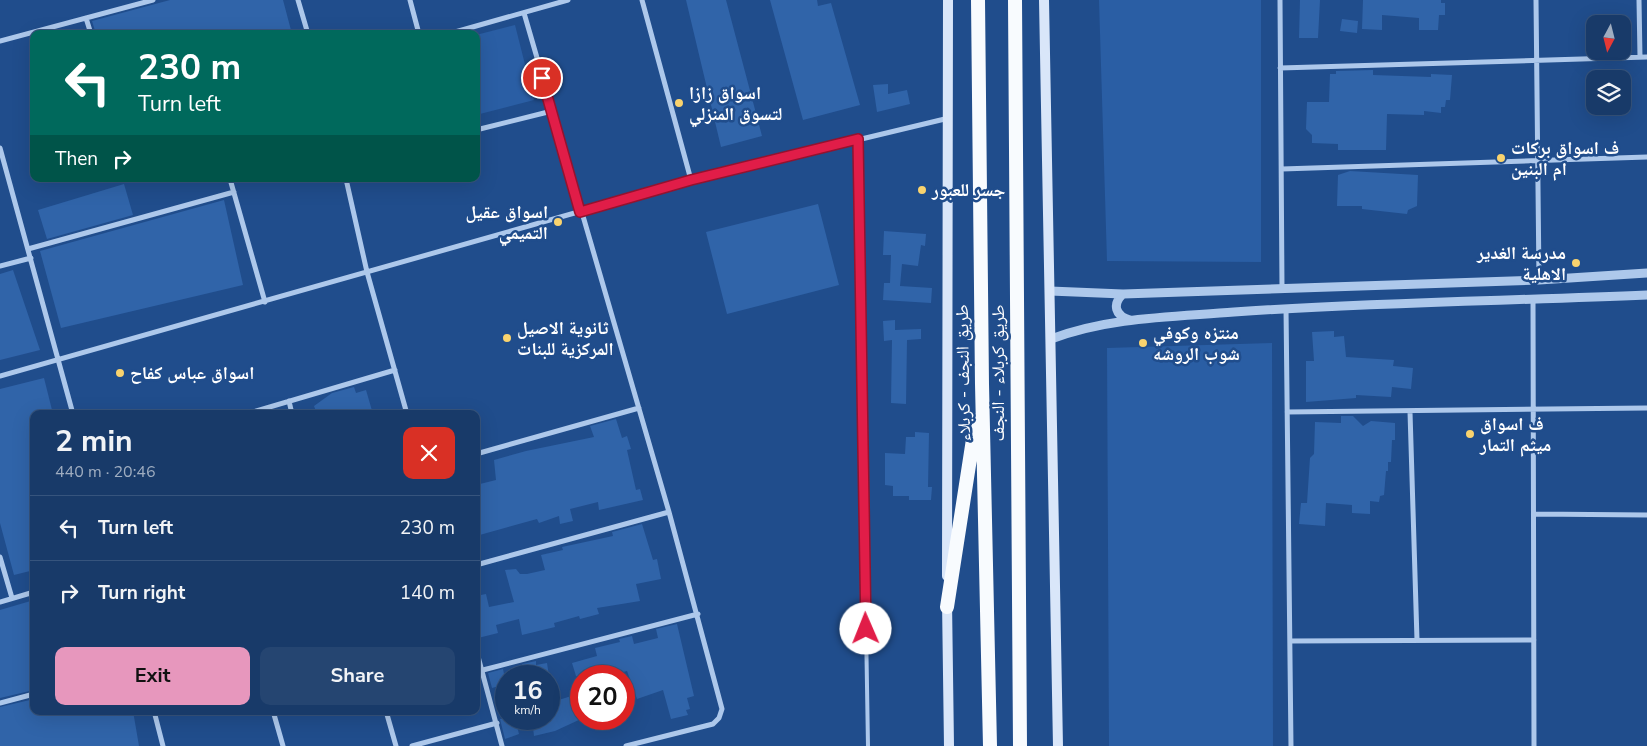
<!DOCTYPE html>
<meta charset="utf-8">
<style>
body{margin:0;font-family:"Nunito Sans","Noto Naskh Arabic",sans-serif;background:#254571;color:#f1f3f6;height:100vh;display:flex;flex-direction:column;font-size:19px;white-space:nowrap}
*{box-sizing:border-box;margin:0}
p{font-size:16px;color:#9fadc0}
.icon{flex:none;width:28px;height:28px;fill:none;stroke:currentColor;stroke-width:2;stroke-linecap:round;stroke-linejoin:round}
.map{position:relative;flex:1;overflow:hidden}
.sheet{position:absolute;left:30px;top:410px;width:450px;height:305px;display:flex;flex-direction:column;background:#183a69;border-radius:10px;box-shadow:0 5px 20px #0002,0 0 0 1px #36547d}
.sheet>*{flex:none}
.top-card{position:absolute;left:30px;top:30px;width:450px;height:152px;border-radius:10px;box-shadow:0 5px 20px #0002,0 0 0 1px #36547d;background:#00695c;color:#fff;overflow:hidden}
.needle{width:32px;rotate:187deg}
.tools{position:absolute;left:1586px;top:15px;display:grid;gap:10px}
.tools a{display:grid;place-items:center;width:45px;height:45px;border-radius:10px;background:#183a69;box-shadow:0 5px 20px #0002,0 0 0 1px #36547d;font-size:25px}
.speed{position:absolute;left:495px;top:665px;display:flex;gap:10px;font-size:25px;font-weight:700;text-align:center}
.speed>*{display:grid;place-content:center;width:65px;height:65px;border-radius:50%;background:#183a69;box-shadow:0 5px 20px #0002,0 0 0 1px #36547d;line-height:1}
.speed small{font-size:12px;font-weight:400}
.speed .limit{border:8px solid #d22;background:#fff;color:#111}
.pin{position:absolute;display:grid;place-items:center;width:42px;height:42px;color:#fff;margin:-21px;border:2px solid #fff;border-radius:50%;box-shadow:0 1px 5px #0007}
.me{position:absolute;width:55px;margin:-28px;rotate:359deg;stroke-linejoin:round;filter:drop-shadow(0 0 4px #0008)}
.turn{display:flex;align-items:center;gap:18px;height:105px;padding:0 25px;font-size:22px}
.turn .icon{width:65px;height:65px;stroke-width:2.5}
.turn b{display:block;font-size:35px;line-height:42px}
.then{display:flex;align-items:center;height:48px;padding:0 25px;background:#0003;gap:10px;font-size:19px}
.round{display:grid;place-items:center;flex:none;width:52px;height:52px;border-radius:10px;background:#254571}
.head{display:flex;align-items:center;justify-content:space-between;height:85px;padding:0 25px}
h1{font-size:30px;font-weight:700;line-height:38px}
.button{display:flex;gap:10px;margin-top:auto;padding:10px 25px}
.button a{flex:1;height:58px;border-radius:10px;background:#e797bd;color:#111;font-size:20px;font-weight:700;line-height:58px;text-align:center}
.button a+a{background:#254571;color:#f1f3f6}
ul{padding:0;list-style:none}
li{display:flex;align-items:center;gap:15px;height:65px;padding:0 25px;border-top:1px solid #36547d}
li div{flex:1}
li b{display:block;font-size:19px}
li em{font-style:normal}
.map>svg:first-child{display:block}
.green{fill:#2a5ea4}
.building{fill:#3064a9}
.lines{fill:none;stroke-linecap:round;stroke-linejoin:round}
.service{stroke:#adc8eb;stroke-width:4}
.minor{stroke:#adc8eb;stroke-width:5}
.tertiary{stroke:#adc8eb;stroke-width:9}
.secondary{stroke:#d9e6f9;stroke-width:10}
.trunk{stroke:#f8fbfe;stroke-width:14}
.route-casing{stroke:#92132f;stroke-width:12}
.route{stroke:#e11d48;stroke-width:9}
.poi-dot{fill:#f9d36e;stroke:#204d8c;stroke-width:2}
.labels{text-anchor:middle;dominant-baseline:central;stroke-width:5;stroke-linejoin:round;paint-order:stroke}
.poi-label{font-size:18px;font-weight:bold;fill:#fff;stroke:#204d8c;text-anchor:start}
.street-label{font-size:18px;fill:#fff;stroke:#204d8c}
</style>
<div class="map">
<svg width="1647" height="746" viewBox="0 0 1647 746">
<rect width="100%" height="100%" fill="#204d8c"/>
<!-- green -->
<path class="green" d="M 1099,0 L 1261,0 L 1261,262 L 1107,261 Z
M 515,25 L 534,100 L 476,115 L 476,35 Z
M 1272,343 L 1273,746 L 1109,746 L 1107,348 Z"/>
<!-- building -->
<path class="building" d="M 170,0 L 283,0 L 292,34 L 96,34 L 92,21 Z
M 686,0 L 726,0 L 762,136 L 721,147 Z
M 770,0 L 817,0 L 818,6 L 831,3 L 860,105 L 803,120 Z
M 1300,0 L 1320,0 L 1318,38 L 1299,38 Z
M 1363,0 L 1441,0 L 1441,3 L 1445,3 L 1445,15 L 1439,15 L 1438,30 L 1419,30 L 1419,18 L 1382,15 L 1382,30 L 1362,29 Z
M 1342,19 L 1358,21 L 1357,33 L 1340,31 Z
M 1373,70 L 1373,75 L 1431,77 L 1431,74 L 1452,75 L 1450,100 L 1446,100 L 1445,107 L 1441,107 L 1441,113 L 1424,111 L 1424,115 L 1387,114 L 1386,150 L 1338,150 L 1338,144 L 1312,143 L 1312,135 L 1306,129 L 1307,102 L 1329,102 L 1330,74 L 1336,74 L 1336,71 Z
M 888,84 L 888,94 L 907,90 L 910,104 L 877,112 L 873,85 Z
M 1350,171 L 1418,175 L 1417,206 L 1408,210 L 1407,214 L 1362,209 L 1362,206 L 1337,206 L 1338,175 Z
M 124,184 L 133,215 L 47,239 L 38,210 Z
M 224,200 L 243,285 L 61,328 L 40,251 Z
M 818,204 L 839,285 L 727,314 L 706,232 Z
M 884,231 L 926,234 L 925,246 L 921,245 L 918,266 L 902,264 L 900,286 L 932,288 L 931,303 L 883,300 L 884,283 L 890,283 L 891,255 L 883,255 Z
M 13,270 L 40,350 L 0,360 L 0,274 Z
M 895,320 L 895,330 L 921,329 L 921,339 L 907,340 L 906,404 L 891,403 L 892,340 L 884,341 L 883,321 Z
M 1334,331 L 1334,337 L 1344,336 L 1346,357 L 1394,360 L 1393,366 L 1413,368 L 1411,389 L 1392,387 L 1391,397 L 1356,395 L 1356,398 L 1306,402 L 1306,361 L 1314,361 L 1312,332 Z
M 44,378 L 53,414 L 34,414 L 34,570 L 14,575 L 0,523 L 0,389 Z
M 354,387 L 356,393 L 366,390 L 373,414 L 317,414 L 314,406 L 332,393 Z
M 1341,416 L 1353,416 L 1363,426 L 1371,421 L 1395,423 L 1395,440 L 1392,440 L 1391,462 L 1388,462 L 1388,471 L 1386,471 L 1384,495 L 1380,496 L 1379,502 L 1370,501 L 1370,514 L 1352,513 L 1352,505 L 1326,503 L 1325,526 L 1299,524 L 1301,503 L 1307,503 L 1310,458 L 1314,454 L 1315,422 L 1341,423 Z
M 616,419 L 622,438 L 627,436 L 631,449 L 627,450 L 636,490 L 640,489 L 643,500 L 599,510 L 598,502 L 570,509 L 573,521 L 560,524 L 559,516 L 539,523 L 537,519 L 476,536 L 476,485 L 496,480 L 494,460 L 526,451 L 594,437 L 590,426 Z
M 915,432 L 929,433 L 928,487 L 932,487 L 931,500 L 909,500 L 909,496 L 893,496 L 893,486 L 885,485 L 885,453 L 905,454 L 906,437 L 915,437 Z
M 642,524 L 653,560 L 657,559 L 661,579 L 636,584 L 640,601 L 597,608 L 599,614 L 580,619 L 579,616 L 554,623 L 555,627 L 522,635 L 519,619 L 496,625 L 498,633 L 478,638 L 476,596 L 486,594 L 489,607 L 514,602 L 505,570 L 516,569 L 520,574 L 527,574 L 545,570 L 541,555 L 563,550 L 562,547 L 613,536 L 612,532 Z
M 34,600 L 34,690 L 0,698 L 0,610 Z
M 677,624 L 694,696 L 687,698 L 690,709 L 686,710 L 688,715 L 671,719 L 663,690 L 637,699 L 627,671 L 609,676 L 576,676 L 572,663 L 597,656 L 595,648 L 620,642 L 619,639 L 632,636 L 634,644 L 658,638 L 656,629 Z
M 536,661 L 536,665 L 547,663 L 549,676 L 510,676 L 510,672 L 523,669 L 522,664 Z
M 503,669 L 506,684 L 492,688 L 488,673 Z
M 581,693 L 581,719 L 555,731 L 534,736 L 532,719 L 549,719 L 549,703 Z
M 34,699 L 34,711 L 133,711 L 139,746 L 0,746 L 0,707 Z
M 500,719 L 515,719 L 519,734 L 505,739 Z"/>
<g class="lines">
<!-- service -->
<path class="service" d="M 858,139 L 868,746"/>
<!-- minor -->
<path class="minor" d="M 298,0 L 308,34
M 410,0 L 419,34
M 642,0 L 691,180
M 1280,0 L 1282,288
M 1536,0 L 1539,280
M 1639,0 L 1640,57
M 524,13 L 669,512 L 722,709 L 719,718 L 713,724 L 626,746
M 86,18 L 91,34
M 448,34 L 568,0
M 0,41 L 153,0
M 1280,68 L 1647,57
M 476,130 L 552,111
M 0,148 L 73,414
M 1282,169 L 1647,157
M 230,179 L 265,302
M 346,179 L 367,272 L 407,414
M 28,249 L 234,192
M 0,266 L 31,258
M 1533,300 L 1534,746
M 1286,308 L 1291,746
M 0,376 L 691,180 L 949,118
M 289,401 L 292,414
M 1287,412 L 1647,408
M 1410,412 L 1417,640
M 246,414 L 395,370
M 476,454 L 639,408
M 1534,514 L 1647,515
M 0,557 L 12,598
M 476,565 L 669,512
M 0,602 L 34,592
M 1290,641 L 1534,640
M 476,649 L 502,746
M 483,670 L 698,614
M 0,703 L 34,694
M 154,711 L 163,746
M 273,711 L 283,746
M 386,711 L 396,746
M 412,746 L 497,723"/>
<!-- tertiary -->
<path class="tertiary" d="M 1050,291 L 1123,294 L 1539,280 L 1647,273
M 1123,294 C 1112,304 1115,316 1130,320
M 1051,339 C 1109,317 1172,317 1234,312 C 1371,302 1509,301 1647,295"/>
<!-- secondary -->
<path class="secondary" d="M 1044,0 L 1058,746
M 947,576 L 948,0
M 947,601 L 949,746"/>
<!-- trunk -->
<path class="trunk" d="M 978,0 L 982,384 L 990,746
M 1015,0 L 1020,746
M 947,607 L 976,420"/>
</g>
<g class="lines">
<defs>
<path id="route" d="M 542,78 L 580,212 L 691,180 L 858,139 L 866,629"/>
</defs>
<!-- route casing -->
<use href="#route" class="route-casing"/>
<!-- route -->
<use href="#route" class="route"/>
</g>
<!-- markers -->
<g class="poi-dot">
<circle cx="679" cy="103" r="5"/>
<circle cx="1501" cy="158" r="5"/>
<circle cx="922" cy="190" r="5"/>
<circle cx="558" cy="222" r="5"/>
<circle cx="1576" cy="263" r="5"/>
<circle cx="507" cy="338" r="5"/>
<circle cx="1143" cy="343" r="5"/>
<circle cx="120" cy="373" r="5"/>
<circle cx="1470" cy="434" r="5"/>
</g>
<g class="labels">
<!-- poi labels -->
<g class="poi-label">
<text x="689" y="93">اسواق زازا<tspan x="689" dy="21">لتسوق المنزلي</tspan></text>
<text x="1511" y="148">ف اسواق بركات<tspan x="1511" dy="21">ام البنين</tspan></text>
<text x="932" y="190">جسر للعبور</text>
<text x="548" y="212" text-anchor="end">اسواق عقيل<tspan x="548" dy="21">التميمي</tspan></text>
<text x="1566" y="253" text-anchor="end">مدرسة الغدير<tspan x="1566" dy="21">الاهلية</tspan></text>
<text x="517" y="328">ثانوية الاصيل<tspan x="517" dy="21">المركزية للبنات</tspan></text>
<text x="1153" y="333">منتزه وكوفي<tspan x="1153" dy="21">شوب الروشه</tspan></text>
<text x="130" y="373">اسواق عباس كفاح</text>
<text x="1480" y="424">ف اسواق<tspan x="1480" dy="21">ميثم التمار</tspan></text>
</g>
<!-- street labels -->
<g class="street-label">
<text transform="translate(963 373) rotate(-91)">طريق النجف - کربلاء</text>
<text transform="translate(998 373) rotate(-90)">طريق کربلاء - النجف</text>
</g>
</g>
</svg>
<div class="tools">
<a><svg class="needle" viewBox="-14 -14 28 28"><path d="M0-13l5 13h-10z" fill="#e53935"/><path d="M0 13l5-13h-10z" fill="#9fadc0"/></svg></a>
<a><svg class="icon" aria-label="layers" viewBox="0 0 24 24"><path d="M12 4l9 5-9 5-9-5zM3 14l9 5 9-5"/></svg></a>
</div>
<div class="speed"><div>16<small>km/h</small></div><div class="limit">20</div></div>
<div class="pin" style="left:542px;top:78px;background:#d93025"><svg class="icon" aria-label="arrive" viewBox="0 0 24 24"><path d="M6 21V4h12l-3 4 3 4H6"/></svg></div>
<svg class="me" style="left:866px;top:629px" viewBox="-20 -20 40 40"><circle r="19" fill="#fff"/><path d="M0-13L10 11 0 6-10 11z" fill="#e11d48"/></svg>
<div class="top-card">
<div class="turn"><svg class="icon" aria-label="left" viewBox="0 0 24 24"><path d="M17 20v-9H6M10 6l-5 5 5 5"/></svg><div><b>230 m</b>Turn left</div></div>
<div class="then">Then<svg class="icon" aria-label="right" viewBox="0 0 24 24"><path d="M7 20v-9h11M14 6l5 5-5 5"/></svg></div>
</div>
<section class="sheet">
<div class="head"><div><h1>2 min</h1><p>440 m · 20:46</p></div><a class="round" style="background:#d93025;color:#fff"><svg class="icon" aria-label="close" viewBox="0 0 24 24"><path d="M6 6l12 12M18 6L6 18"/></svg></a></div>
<ul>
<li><svg class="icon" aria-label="left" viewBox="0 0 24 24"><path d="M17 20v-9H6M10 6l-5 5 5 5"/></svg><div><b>Turn left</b></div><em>230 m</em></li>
<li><svg class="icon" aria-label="right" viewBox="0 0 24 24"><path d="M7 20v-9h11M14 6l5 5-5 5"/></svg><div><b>Turn right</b></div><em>140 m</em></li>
</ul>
<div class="button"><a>Exit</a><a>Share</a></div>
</section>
</div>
